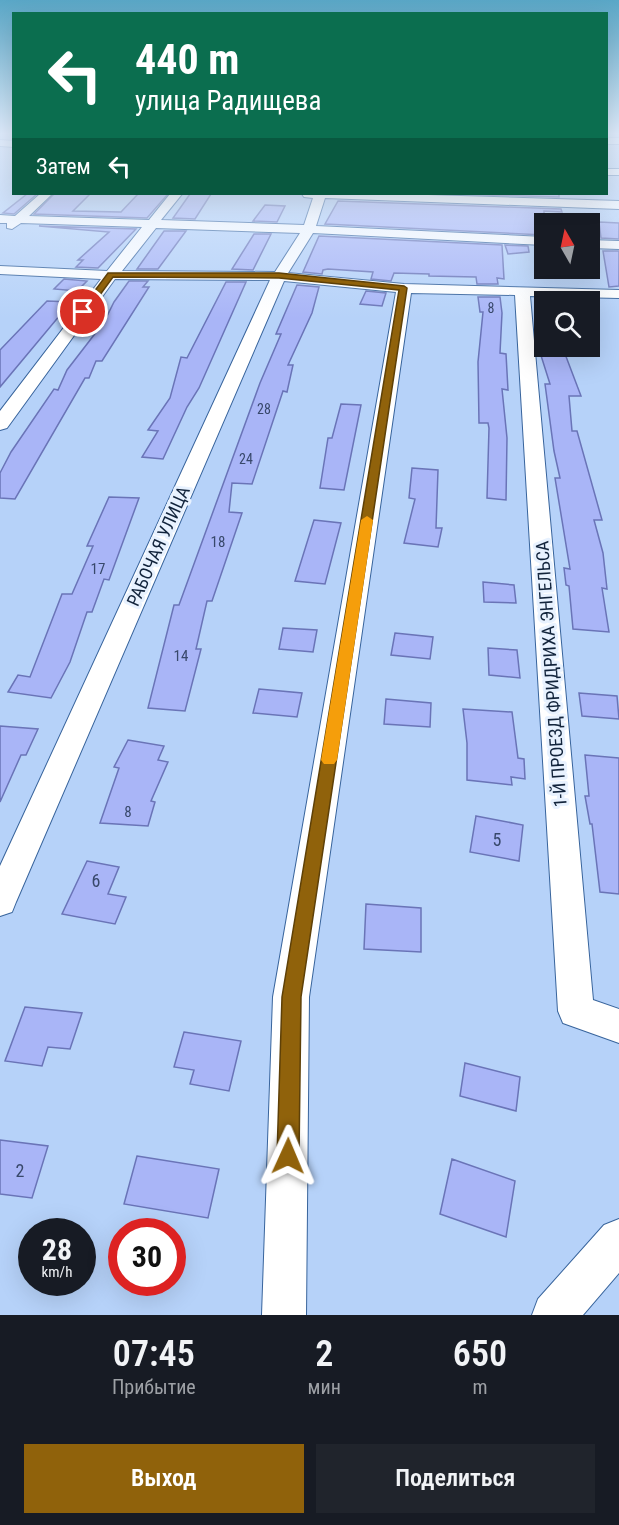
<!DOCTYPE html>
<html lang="ru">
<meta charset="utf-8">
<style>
body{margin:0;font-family:"Roboto Condensed",sans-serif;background:#20242c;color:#f1f3f6;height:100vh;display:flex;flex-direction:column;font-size:22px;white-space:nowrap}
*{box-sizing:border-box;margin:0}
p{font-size:20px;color:#9ea1a6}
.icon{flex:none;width:33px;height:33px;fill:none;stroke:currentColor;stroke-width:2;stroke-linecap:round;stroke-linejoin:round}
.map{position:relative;height:1315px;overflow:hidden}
.side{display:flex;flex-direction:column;background:#171b24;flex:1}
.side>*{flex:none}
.hud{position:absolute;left:12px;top:12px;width:596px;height:183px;border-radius:0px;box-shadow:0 6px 24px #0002;background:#0b6e4f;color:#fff;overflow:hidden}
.needle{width:39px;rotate:351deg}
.buttons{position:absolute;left:534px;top:213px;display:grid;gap:12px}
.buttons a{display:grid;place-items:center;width:66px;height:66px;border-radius:0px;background:#171b24;box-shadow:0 6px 24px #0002;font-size:30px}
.speed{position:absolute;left:18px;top:1218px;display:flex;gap:12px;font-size:30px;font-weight:700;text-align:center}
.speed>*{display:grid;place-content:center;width:78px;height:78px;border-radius:50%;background:#171b24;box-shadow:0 6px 24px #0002;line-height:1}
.speed small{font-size:15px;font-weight:400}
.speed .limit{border:9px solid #d22;background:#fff;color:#111}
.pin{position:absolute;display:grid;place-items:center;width:51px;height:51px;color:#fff;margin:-26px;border:3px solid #fff;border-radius:50%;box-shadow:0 2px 6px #0007}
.me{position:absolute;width:66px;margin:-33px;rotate:1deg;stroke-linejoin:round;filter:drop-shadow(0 0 4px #0008)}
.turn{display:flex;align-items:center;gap:21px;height:126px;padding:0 24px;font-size:27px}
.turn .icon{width:78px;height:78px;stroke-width:2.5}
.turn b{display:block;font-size:42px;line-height:51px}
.then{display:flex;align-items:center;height:57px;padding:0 24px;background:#0003;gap:12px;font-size:22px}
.eta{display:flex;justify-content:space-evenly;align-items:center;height:102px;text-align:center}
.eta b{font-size:36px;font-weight:600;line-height:42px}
.action{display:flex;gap:12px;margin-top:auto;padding:12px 24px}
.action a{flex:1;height:69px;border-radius:0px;background:#90620b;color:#fff;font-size:24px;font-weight:600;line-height:69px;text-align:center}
.action a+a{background:#20242c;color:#f1f3f6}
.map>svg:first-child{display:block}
.building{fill:#a9b5f7;stroke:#6a74b7;stroke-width:1.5}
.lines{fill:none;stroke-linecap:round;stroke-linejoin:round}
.minor-casing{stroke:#38649c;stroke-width:2}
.minor{fill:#fff;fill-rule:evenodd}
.route{fill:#90620b;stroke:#5e4007;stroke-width:1.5}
.slow{fill:#f59e0b}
.labels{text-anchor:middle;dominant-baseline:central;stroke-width:6;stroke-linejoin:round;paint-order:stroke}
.far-number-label{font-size:14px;fill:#38486b}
.number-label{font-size:15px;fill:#38486b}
.street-label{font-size:18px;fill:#12243c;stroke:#e8f2ff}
.near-number-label{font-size:18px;fill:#38486b}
</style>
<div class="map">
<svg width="619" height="1315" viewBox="0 0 619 1315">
<rect width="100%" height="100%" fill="#b6d2f9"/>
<!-- building -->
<path class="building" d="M 27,194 L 37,194 L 14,214 L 3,213 Z
M 54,194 L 90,194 L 73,211 L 121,212 L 138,194 L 168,194 L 147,218 L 34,214 Z
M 190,194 L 211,194 L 195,219 L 173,218 Z
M 451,194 L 559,194 L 559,197 Z
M 338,201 L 561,209 L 562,212 L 544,211 L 544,235 L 325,224 Z
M 265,205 L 285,206 L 277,222 L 253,221 Z
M 599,222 L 619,223 L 619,239 L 601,238 Z
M 39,226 L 136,229 L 98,268 L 76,267 L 83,260 L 78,260 L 109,232 Z
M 164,231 L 186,231 L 158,269 L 137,269 Z
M 254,234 L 271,234 L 253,270 L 232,269 Z
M 319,236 L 502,245 L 504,279 L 497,278 L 498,284 L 477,284 L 476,277 L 429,276 L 429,274 L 394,273 L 391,281 L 371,279 L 373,272 L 328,269 L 323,270 L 322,274 L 303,272 Z
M 505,245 L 528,246 L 529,252 L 508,254 Z
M 603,251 L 619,251 L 619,286 L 609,287 Z
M 64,279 L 87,281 L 77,291 L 54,289 Z
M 129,281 L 148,281 L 143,287 L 149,287 L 102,361 L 96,361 L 89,378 L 85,378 L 15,499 L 0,498 L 0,473 L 11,452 L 54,389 L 58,390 L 67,370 L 104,322 L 114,302 Z
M 226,282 L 246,282 L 199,388 L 187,407 L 163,459 L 142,457 L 158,431 L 148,430 L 170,398 L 181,357 L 187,358 Z
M 297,285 L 319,287 L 312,313 L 288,365 L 293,365 L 287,392 L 283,391 L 252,484 L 232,483 L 229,512 L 242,513 L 212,601 L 207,601 L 196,649 L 201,649 L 185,711 L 148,708 L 174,605 L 179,605 L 260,383 L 281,334 L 276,334 Z
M 366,291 L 386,293 L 382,306 L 360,304 Z
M 478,297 L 500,297 L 502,313 L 500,353 L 506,354 L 508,390 L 502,389 L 507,438 L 506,500 L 487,498 L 489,428 L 488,423 L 479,423 L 478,362 L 483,312 L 480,312 Z
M 47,301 L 71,302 L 0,387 L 0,350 Z
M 538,346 L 562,346 L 581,396 L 569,396 L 572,431 L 577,431 L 602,520 L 594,520 L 603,553 L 607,589 L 602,588 L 609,632 L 573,629 L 569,586 L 566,585 L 564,568 L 570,569 L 555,478 L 560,478 L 554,451 L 545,384 L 550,384 Z
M 341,404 L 361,405 L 344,490 L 320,488 L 328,438 L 332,438 Z
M 412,468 L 438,470 L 436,528 L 442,528 L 438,547 L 404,543 L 415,499 L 409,498 Z
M 109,497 L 139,498 L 109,580 L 104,579 L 92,612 L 87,612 L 70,662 L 51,698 L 8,692 L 18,675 L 30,677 L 62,594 L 72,594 L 93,546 L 87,546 Z
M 314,520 L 341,523 L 325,584 L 295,581 Z
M 483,582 L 514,585 L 516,603 L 484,602 Z
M 283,628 L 317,630 L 313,652 L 279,649 Z
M 395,633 L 433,637 L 430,659 L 391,655 Z
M 488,648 L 517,650 L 520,678 L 489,675 Z
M 259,689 L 302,693 L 297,717 L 253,713 Z
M 579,693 L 617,696 L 619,719 L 582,716 Z
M 386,699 L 431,703 L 430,727 L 384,724 Z
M 463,709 L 512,712 L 518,758 L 524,759 L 525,779 L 511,777 L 512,785 L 467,780 L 467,743 Z
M 0,726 L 38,729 L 26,755 L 21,755 L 0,802 Z
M 128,740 L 164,746 L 158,760 L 168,762 L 151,801 L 155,802 L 148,826 L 100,823 L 119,768 L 114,767 Z
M 585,755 L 619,758 L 619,894 L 600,892 L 592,824 L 590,824 L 585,796 L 589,796 Z
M 476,816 L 523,825 L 519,861 L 470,852 Z
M 87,861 L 119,867 L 108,894 L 126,897 L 115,924 L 62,914 Z
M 366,904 L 421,908 L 421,952 L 364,949 Z
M 25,1007 L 82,1013 L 70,1049 L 48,1047 L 42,1066 L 5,1061 Z
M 184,1032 L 241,1041 L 229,1091 L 190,1084 L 194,1070 L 174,1067 Z
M 465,1063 L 520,1077 L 516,1111 L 460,1096 Z
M 0,1140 L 48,1146 L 32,1198 L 0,1194 Z
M 137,1156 L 219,1169 L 208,1218 L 124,1204 Z
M 452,1159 L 515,1181 L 506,1237 L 440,1214 Z"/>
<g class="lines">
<defs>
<path id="minor" d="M 606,138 L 619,138 L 619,144 L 606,144 Z
M 0,140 L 14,141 L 14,147 L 0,146 Z
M 606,169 L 619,169 L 619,175 L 606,175 Z
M 40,194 L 52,194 L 29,216 L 149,220 L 170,194 L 182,194 L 161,220 L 304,225 L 313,198 L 304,197 L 302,194 L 395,194 L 619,201 L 619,209 L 325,198 L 316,226 L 544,237 L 544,245 L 313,233 L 288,273 L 404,284 L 619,290 L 619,298 L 530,296 L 593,1000 L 619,1009 L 619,1043 L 563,1023 L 558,1011 L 515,295 L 411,293 L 309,997 L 306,1315 L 262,1315 L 273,997 L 396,292 L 284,281 L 16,902 L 12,912 L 0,916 L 0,866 L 270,280 L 115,279 L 7,428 L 0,430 L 0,411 L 101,279 L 0,274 L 0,266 L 107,271 L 142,227 L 21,223 L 12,229 L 7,228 L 7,223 L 0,223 L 0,215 L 15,216 ZM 156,228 L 300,233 L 275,272 L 122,271 Z
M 590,240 L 619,241 L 619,249 L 590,248 Z
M 619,1219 L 619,1273 L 583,1315 L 532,1315 L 538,1299 L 604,1225 Z"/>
</defs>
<!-- minor casing -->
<use href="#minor" class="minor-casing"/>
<!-- minor -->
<use href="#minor" class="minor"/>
</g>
<!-- sky -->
<linearGradient id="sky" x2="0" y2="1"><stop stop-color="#5aa7c7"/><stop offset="0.42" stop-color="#deebfc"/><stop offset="1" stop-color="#deebfc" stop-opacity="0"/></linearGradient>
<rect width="619" height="318" fill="url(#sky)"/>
<!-- route -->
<path class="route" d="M 108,273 L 279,273 L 404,286 L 407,288 L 301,997 L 299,1156 L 295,1164 L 288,1167 L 280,1164 L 277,1156 L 282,997 L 399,290 L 279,278 L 113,277 L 86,314 L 80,314 L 79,312 Z"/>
<!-- slow -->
<path class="slow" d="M 367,516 L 373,520 L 337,760 L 334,764 L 324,764 L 321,760 L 361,520 Z"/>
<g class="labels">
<!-- far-number labels -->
<g class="far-number-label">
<text x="491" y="308">8</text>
<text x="264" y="409">28</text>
<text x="246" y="459">24</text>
</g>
<!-- number labels -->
<g class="number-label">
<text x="218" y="542">18</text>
<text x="98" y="569">17</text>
<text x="181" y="656">14</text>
<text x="128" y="812">8</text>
</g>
<!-- street labels -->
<g class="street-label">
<text transform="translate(158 546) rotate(-66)">РАБОЧАЯ УЛИЦА</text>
<text transform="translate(551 674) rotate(-94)">1-Й ПРОЕЗД ФРИДРИХА ЭНГЕЛЬСА</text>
</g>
<!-- near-number labels -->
<g class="near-number-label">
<text x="497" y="839">5</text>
<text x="96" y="880">6</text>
<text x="20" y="1170">2</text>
</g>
</g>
</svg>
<div class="buttons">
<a><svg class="needle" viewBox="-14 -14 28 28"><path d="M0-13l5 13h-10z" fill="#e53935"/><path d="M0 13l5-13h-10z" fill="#9ea1a6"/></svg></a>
<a><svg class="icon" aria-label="search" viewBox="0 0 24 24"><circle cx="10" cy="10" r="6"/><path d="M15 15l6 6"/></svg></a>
</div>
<div class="speed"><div>28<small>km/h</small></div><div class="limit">30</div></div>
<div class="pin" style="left:83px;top:312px;background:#d93025"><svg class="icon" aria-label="arrive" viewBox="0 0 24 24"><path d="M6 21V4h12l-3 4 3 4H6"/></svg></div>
<svg class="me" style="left:288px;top:1156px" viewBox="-20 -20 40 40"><path d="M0-17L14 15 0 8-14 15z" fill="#90620b" stroke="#fff" stroke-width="4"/></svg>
<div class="hud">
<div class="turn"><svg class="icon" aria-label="left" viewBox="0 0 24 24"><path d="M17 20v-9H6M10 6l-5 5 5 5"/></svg><div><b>440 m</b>улица Радищева</div></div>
<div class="then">Затем<svg class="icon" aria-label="left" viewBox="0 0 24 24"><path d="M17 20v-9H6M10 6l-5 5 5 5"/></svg></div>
</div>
</div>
<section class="side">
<div class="eta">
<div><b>07:45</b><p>Прибытие</p></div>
<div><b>2</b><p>мин</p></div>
<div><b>650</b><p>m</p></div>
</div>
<div class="action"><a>Выход</a><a>Поделиться</a></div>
</section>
